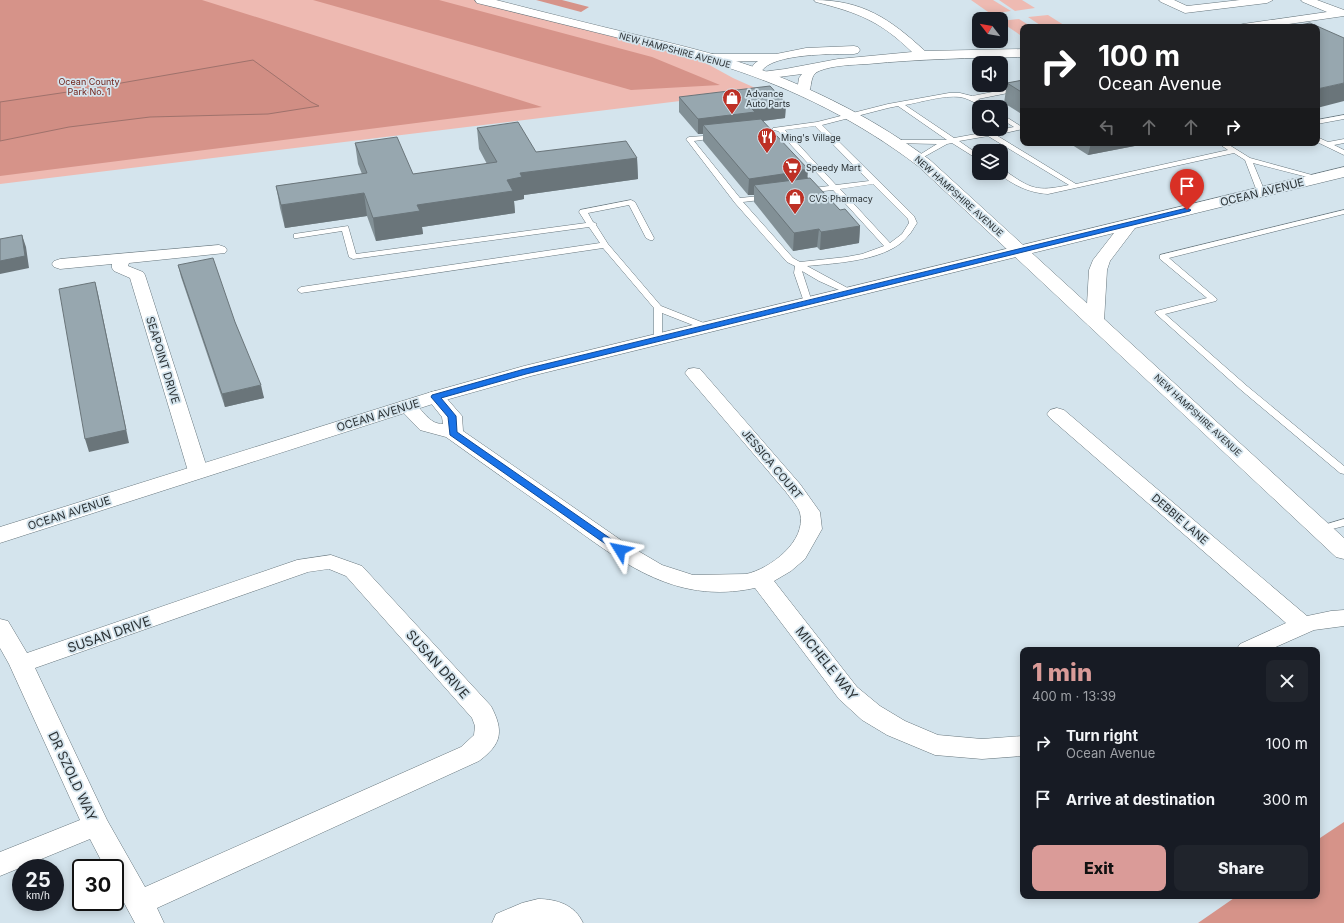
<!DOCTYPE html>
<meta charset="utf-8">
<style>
body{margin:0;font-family:Inter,sans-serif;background:#20242c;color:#f1f3f6;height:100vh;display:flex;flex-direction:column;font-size:15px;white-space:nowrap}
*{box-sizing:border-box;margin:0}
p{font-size:13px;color:#9ea1a6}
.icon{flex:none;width:22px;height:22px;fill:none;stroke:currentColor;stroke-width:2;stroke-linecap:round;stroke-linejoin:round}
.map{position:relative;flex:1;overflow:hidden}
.side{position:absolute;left:1020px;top:647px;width:300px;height:252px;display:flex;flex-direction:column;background:#171b24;border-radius:8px;box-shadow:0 2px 10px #0003}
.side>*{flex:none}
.hud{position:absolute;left:1020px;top:24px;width:300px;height:122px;border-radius:8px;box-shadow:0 2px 10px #0003;background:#202124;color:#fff;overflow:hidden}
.needle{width:26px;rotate:301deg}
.fabs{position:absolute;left:972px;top:12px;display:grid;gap:8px}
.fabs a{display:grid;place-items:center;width:36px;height:36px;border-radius:8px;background:#171b24;box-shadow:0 2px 10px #0003;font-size:20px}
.speed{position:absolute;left:12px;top:859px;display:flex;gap:8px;font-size:20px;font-weight:700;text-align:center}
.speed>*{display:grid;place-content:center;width:52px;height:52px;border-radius:50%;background:#171b24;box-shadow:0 2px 10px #0003;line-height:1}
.speed small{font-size:10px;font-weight:400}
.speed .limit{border:2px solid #111;border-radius:6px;background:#fff;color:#111}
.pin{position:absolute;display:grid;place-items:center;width:34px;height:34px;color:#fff;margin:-41px -17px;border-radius:50% 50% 50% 0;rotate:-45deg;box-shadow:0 0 4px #0007}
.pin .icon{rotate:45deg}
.me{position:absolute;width:44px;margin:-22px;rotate:305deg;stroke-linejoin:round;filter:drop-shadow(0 0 3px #0008)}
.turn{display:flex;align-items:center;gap:14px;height:84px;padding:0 12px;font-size:18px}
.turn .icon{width:52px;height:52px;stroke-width:2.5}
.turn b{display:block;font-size:28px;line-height:34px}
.lanes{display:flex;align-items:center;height:38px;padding:0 12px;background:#0003;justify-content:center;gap:20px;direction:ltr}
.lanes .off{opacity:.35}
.round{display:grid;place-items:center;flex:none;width:42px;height:42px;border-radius:8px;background:#20242c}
.head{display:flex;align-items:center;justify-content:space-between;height:68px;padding:0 12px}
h1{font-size:24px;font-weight:800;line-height:30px;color:#da9b98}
.cta{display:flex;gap:8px;margin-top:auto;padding:8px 12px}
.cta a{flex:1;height:46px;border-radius:8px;background:#da9b98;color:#111;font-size:16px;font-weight:800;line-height:46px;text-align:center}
.cta a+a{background:#20242c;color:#f1f3f6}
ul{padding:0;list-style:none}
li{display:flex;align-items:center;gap:12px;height:56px;padding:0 12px}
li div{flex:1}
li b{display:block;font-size:15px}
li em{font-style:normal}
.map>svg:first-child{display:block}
.green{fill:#eebab2}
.forest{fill:#d69389}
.water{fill:#d18e84;stroke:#9f726c}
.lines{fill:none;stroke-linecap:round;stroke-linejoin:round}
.lane-casing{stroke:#67767d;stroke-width:1}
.street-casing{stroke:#67767d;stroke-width:1}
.secondary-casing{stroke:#67767d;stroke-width:1}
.primary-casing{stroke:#67767d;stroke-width:1}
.lane{fill:#fff;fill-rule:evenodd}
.street{fill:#fff;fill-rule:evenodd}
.secondary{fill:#fff;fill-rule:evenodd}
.primary{fill:#fff;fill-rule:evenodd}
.wall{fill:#829096}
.shaded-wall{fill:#6a757a}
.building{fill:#97a7af;stroke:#6a757a}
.route{fill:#1a73e8;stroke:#114b97}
.labels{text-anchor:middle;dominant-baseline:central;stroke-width:3.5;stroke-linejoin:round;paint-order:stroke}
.far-street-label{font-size:9px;fill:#2a3033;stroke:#d4e4ed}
.far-park-label{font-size:9px;fill:#6d1e16;stroke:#d4e4ed}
.far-poi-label{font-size:9px;fill:#2a3033;stroke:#d4e4ed;text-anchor:start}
.street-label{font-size:11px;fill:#2a3033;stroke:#d4e4ed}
.near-street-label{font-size:13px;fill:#2a3033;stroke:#d4e4ed}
</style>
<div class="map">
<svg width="1344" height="923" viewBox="0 0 1344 923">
<rect width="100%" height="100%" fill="#d4e4ed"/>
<!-- green -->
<path class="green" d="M 0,0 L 481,0 L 702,61 L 733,78 L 762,91 L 0,184 Z
M 971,0 L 993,0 L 1011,11 L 991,14 Z
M 999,0 L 1022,0 L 1035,8 L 1015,11 Z
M 1048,15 L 1067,27 L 1043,27 L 1028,17 Z
M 1019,19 L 1032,27 L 1023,27 L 1023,37 L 1001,22 L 1001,21 Z"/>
<!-- forest -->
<path class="forest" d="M 0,0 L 202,0 L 542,107 L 0,176 Z
M 313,0 L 439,0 L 652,57 L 720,85 L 631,90 Z
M 536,0 L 562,0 L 589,7 L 581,12 Z
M 1344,822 L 1344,923 L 1198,923 L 1237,896 L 1317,896 L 1317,840 Z"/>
<!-- water -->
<path class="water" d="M 253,60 L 311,102 L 319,106 L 268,114 L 150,117 L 69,127 L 0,141 L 0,102 L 81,90 Z"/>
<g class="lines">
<defs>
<path id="lane" d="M 1141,25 L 1157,25 L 1160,27 L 1138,27 Z
M 1023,86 L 1023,90 L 978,99 L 989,107 C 978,107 972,99 960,97 C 943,95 922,102 905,105 L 954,138 L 1014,127 L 1001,119 L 1001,114 L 1003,115 L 1022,127 L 1023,129 L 996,135 L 1076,184 L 1228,150 L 1218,143 L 1226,143 L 1250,158 L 1323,178 L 1319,180 L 1253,163 L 1265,192 L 1264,194 L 1258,194 L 1245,160 L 1234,153 L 1048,194 C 1029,193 1013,185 998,173 L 1001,173 L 1001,170 L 1004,170 C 1031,189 1036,192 1069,185 L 988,136 L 959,141 L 979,155 L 979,160 L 952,143 L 947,144 L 920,159 L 916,159 L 916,157 L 937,144 L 893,143 L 890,141 L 891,140 L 947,140 L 898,106 L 888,108 L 822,125 L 914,216 L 917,223 C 914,227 912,232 908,236 C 888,261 837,263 807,266 L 855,292 L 851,295 L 848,294 L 819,281 L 802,271 L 812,302 L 808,305 L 804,302 L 794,273 L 795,266 L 787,262 L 735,203 L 686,139 L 689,137 L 718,135 L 718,137 L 716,138 L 694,141 L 740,198 L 769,195 L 769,199 L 743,202 L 793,258 L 800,262 L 846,257 L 862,254 L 884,246 L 833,190 L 805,193 L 805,189 L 829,186 L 778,131 L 773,130 L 773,128 L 817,122 L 888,104 L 949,93 L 960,93 L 972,96 ZM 815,126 L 869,181 L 836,185 L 785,130 ZM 873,184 L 908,219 L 909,223 L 902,234 L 890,243 L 840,189 Z
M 1344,115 L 1344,119 L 1317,124 L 1317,120 Z
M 1317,137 L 1328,142 L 1344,139 L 1344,143 L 1334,145 L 1344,150 L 1344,155 L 1317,142 Z
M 631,200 L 635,202 L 654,238 L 653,240 L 650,240 L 646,238 L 629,205 L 588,213 L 593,222 L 597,224 L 596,225 L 608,244 L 661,306 L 709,325 L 710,327 L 709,329 L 703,329 L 662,313 L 662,339 L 661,341 L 655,341 L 654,339 L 654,308 L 603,248 L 301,293 L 297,290 L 301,287 L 600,243 L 589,227 L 353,259 L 349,257 L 342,231 L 297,238 L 294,238 L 294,234 L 348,226 L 356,254 L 586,223 L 579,212 L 580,210 Z
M 1344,210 L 1344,214 L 1169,258 L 1217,299 L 1216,301 L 1165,314 L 1247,386 L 1344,466 L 1344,474 L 1340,473 L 1241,390 L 1155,313 L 1156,311 L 1207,298 L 1160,259 L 1160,255 Z
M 1344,519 L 1344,526 L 1321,532 L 1316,529 L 1317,527 Z"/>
<path id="street" d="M 814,0 C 863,0 890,19 925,51 L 1023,49 L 1023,57 C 971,58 920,59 868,64 C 852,65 834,65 819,71 C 809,75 813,86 808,94 L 798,94 L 797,91 L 799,78 L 802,74 L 763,79 L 759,78 L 757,75 L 751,75 L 749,72 L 754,64 L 758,61 L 709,62 L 705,61 L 703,58 L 705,55 L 709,54 L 776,54 L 806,48 L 854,46 L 858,47 L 860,50 L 858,53 L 854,54 C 835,54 771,53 761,72 L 785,69 L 838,59 L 912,52 C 880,21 859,13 816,2 Z
M 1159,0 L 1174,0 L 1187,6 L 1240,0 L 1273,0 L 1267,3 L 1185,13 L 1161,2 Z
M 1301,0 L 1317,0 L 1344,10 L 1344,16 L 1268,27 L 1237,27 L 1239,25 L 1243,24 L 1327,12 L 1303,2 Z
M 219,245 L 225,247 L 227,250 L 225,253 L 129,263 L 128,266 L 143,272 L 145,275 L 208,471 L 205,475 L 198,477 L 191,475 L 188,471 L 130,278 L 114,271 L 112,268 L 112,264 L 60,269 L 54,267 L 52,264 L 54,261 L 60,259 Z
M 694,368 L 700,369 L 800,484 L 820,512 L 822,529 L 805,559 L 791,571 L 774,581 L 857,687 L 880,706 L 905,721 L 938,735 L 982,739 L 1023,736 L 1023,756 L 982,759 L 935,755 L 887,735 L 862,720 L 839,699 L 755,588 C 672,606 618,559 555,514 C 519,489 482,463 446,437 L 420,430 L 397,406 L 399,402 C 418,397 420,414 434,422 C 436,423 440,424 443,424 L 442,417 L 426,397 L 428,393 L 435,391 L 442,393 L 462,416 L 463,431 L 628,545 L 662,565 L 693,575 L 746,574 C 770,569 807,541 800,513 C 798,506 790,498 786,492 L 688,377 L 685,373 L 688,369 Z
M 1057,408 L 1064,410 L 1307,616 L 1331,611 L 1344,610 L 1344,626 L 1314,630 L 1269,650 L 1236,650 L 1240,644 L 1286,623 L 1050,418 L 1047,414 L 1050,410 Z
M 331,555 L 362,566 L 491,706 C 504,731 502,744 479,761 L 157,908 L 164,923 L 135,923 L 115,886 L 115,868 L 105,868 L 90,839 L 0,876 L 0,852 L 80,820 L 9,664 L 0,648 L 0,619 L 8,621 L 27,653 L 297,560 ZM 329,569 L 346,576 L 472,718 L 475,726 L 474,735 L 461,747 L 145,887 L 107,820 L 35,668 L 308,572 Z
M 538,899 C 557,899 575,905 583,923 L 492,923 L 496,914 L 522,903 Z"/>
<path id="secondary" d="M 475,0 L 496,0 C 543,12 590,24 637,35 C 675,44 713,53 751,66 C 815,89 875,119 930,160 L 1344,538 L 1344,559 L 1336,557 L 918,166 C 860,122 795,89 726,67 C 689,55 652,47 615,37 C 569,26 523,14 477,3 Z"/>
<path id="primary" d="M 1344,167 L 1344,177 L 1135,228 L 1110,261 L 1107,270 L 1104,321 L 1102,325 L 1095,327 L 1088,325 L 1086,321 L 1089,270 L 1093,260 L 1114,233 L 531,376 L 442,401 L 0,543 L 0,527 L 428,393 L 524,366 Z"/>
</defs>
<!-- lane casing -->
<use href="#lane" class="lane-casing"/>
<!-- street casing -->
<use href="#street" class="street-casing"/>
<!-- secondary casing -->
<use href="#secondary" class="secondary-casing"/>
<!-- primary casing -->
<use href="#primary" class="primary-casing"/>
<!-- lane -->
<use href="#lane" class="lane"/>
<!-- street -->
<use href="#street" class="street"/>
<!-- secondary -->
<use href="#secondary" class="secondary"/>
<!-- primary -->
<use href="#primary" class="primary"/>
</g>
<!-- wall -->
<path class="wall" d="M 1023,80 L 1023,115 L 1004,103 L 1007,83 Z
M 679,97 L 786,103 L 785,118 L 763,121 L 808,178 L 840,210 L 860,226 L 859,243 L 820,250 L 817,247 L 793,251 L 754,202 L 754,195 L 748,195 L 703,141 L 703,134 L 698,134 L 679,112 Z
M 477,128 L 536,152 L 637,158 L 638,179 L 524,195 L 524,199 L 514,201 L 515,213 L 422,227 L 423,234 L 376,241 L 367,216 L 285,228 L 280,208 L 276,186 L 362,174 L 358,164 L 355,143 L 413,174 L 487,164 L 479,149 Z
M 1069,143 L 1147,143 L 1145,144 L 1088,155 Z
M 178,265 L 235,322 L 264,398 L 225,407 L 181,277 Z"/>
<!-- shaded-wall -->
<path class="shaded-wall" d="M 1344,83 L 1344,101 L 1317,108 L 1317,89 Z
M 786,103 L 785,118 L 754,122 L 703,125 L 703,134 L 698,134 L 698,119 L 750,107 Z
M 1091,143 L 1147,143 L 1145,144 L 1088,155 Z
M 637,158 L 638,179 L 524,195 L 524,199 L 514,201 L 515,213 L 422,227 L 423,234 L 376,241 L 373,218 L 417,205 L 507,180 L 520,173 Z
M 808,169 L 807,186 L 754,185 L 754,195 L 748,195 L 749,179 Z
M 364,193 L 367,216 L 285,228 L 281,205 Z
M 860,226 L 859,243 L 820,250 L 821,232 Z
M 819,229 L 817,247 L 793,251 L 794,233 Z
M 22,235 L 26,247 L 29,268 L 0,274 L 0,261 Z
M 95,282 L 98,294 L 129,443 L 89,452 L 85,439 Z
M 261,385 L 264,398 L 225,407 L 222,394 Z"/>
<!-- building -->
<path class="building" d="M 1310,23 L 1344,38 L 1344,83 L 1317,89 L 1317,27 L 1290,27 Z
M 1023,80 L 1023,93 L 1007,83 Z
M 770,86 L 786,103 L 750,107 L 755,112 L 698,119 L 679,97 Z
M 761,119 L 808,169 L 802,170 L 803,171 L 749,179 L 703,125 Z
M 518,122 L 536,152 L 626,141 L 637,158 L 520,173 L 522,177 L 507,180 L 513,191 L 417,205 L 420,211 L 373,218 L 364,193 L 281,205 L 276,186 L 367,173 L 355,143 L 397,137 L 413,174 L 497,162 L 477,128 Z
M 810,178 L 840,210 L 845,209 L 860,226 L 821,232 L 819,229 L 794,233 L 754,185 Z
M 22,235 L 25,256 L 0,261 L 0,239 Z
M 213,258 L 235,322 L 261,385 L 222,394 L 178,265 Z
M 95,282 L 126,430 L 85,439 L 59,289 Z"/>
<!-- route -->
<path class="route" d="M 1187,208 L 1191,210 L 1190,211 L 526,374 L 441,398 L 456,416 L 457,432 L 624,548 L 625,550 L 624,552 L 617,552 L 450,435 L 448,417 L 431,397 L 432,395 L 521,370 Z"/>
<!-- icons -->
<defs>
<symbol id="shop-pin" viewBox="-11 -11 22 30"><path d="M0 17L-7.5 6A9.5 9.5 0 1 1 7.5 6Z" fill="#bd3025" stroke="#d4e4ed"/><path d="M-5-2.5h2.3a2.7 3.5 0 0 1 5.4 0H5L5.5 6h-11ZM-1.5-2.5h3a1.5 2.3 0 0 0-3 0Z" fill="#fff"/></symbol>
<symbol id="restaurant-pin" viewBox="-11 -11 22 30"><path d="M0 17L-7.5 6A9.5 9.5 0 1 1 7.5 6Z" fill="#bd3025" stroke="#d4e4ed"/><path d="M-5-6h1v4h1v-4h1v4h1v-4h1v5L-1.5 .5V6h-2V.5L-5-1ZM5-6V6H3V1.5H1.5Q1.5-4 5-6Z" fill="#fff"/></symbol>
<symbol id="supermarket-pin" viewBox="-11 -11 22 30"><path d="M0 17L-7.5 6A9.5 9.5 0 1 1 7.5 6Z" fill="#bd3025" stroke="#d4e4ed"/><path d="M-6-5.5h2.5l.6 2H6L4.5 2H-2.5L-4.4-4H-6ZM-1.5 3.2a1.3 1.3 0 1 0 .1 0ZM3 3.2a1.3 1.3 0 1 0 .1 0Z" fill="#fff"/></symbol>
</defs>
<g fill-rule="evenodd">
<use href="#shop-pin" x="721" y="87" width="22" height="30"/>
<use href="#restaurant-pin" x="756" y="126" width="22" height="30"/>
<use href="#supermarket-pin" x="781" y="156" width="22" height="30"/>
<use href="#shop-pin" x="784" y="187" width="22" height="30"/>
</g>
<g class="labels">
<!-- far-street labels -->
<g class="far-street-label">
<text transform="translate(675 50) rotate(15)">NEW HAMPSHIRE AVENUE</text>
<text transform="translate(959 196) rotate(42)">NEW HAMPSHIRE AVENUE</text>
<text transform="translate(1198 415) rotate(43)">NEW HAMPSHIRE AVENUE</text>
</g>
<!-- far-park labels -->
<g class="far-park-label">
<text x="89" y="81">Ocean County<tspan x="89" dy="10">Park No. 1</tspan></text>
</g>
<!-- far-poi labels -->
<g class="far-poi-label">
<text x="746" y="93">Advance<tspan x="746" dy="10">Auto Parts</tspan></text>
<text x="781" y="137">Ming's Village</text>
<text x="806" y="167">Speedy Mart</text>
<text x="809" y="198">CVS Pharmacy</text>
</g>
<!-- street labels -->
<g class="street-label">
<text transform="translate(1262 192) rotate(-14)">OCEAN AVENUE</text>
<text transform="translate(163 360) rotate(73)">SEAPOINT DRIVE</text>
<text transform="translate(378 415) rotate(-17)">OCEAN AVENUE</text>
<text transform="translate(772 464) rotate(50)">JESSICA COURT</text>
<text transform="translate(69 513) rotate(-18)">OCEAN AVENUE</text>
<text transform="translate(1180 519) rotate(41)">DEBBIE LANE</text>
</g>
<!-- near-street labels -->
<g class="near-street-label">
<text transform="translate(109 634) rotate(-19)">SUSAN DRIVE</text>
<text transform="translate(827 663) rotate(51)">MICHELE WAY</text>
<text transform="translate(438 664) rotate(48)">SUSAN DRIVE</text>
<text transform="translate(73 776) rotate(65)">DR SZOLD WAY</text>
</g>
</g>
</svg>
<div class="fabs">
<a><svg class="needle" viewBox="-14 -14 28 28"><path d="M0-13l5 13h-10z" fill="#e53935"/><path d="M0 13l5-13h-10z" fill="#9ea1a6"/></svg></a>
<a><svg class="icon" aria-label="sound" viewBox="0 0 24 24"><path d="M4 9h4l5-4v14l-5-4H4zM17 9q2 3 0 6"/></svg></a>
<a><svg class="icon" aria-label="search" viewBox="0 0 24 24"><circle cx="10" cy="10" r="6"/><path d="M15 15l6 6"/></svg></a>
<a><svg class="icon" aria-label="layers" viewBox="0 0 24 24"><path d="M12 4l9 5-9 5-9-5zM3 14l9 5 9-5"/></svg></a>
</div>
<div class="speed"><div>25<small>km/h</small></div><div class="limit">30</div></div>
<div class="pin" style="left:1187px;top:210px;background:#d93025"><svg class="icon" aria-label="arrive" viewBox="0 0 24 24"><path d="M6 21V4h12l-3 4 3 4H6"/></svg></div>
<svg class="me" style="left:620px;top:550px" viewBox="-20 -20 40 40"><path d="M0-17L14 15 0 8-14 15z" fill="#1a73e8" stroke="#fff" stroke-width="4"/></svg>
<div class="hud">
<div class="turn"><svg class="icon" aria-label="right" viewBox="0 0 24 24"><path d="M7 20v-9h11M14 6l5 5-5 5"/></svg><div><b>100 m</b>Ocean Avenue</div></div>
<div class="lanes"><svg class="icon off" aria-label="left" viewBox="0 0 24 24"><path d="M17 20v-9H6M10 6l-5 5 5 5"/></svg><svg class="icon off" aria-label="ahead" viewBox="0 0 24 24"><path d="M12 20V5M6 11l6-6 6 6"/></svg><svg class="icon off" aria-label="ahead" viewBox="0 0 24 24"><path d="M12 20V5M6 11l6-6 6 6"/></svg><svg class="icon" aria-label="right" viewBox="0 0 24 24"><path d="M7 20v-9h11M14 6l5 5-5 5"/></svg></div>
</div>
<section class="side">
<div class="head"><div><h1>1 min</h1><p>400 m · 13:39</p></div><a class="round"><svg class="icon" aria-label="close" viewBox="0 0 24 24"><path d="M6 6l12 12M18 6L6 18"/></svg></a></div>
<ul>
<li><svg class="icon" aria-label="right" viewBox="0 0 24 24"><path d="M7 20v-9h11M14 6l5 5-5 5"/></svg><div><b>Turn right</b><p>Ocean Avenue</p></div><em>100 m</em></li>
<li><svg class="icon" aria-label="arrive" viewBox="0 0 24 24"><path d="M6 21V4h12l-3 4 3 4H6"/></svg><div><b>Arrive at destination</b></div><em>300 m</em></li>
</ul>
<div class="cta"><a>Exit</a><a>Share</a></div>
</section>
</div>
